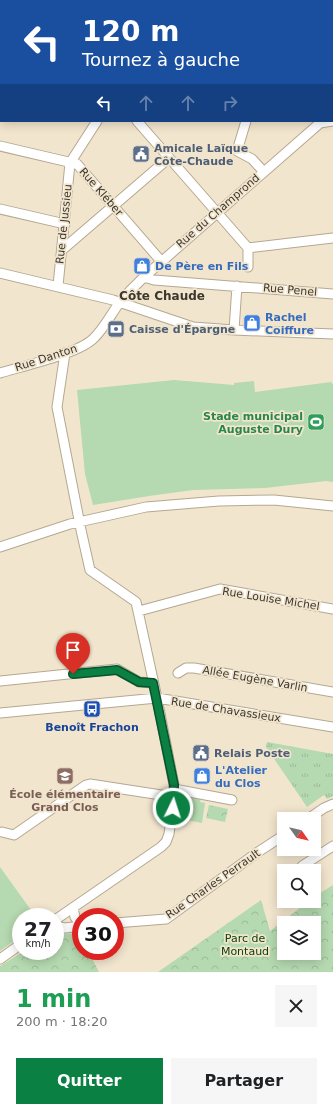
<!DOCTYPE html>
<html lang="fr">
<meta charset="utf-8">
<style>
body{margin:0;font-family:"DejaVu Sans",sans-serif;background:#f6f6f6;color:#202124;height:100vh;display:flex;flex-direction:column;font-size:15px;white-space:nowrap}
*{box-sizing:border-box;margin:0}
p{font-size:13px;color:#757577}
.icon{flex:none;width:22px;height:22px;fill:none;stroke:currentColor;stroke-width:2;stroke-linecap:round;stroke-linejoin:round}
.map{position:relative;height:972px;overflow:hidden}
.sheet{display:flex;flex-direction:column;background:#fff;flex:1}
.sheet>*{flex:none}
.top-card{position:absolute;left:0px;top:0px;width:333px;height:122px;box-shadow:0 2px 10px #0003;background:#1a4fa0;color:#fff;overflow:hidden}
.needle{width:26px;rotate:124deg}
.controls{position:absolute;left:277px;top:812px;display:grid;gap:8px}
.controls a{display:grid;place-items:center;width:44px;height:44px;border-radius:0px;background:#fff;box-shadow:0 2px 10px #0003;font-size:20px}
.speed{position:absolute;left:12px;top:908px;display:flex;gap:8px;font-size:20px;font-weight:700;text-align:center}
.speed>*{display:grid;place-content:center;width:52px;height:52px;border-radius:50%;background:#fff;box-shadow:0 2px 10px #0003;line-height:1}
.speed small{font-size:10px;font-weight:400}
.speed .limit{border:6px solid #d22;background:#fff;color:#111}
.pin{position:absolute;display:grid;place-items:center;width:34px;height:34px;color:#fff;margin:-41px -17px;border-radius:50% 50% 50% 0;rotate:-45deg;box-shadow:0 0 4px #0007}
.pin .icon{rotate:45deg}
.me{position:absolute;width:44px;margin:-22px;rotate:4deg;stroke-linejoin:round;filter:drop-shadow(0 0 3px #0008)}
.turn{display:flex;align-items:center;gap:14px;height:84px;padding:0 16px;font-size:18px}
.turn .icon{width:52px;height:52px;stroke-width:2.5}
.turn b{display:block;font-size:28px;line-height:34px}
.lanes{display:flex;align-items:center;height:38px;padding:0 16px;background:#0003;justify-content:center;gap:20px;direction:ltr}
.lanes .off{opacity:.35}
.round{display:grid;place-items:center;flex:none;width:42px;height:42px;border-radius:0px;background:#f6f6f6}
.overview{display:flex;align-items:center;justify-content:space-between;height:68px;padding:0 16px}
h1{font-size:24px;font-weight:800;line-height:30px;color:#1e9e55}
.primary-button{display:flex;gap:8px;margin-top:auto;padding:8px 16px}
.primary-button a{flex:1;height:46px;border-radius:0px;background:#0b8043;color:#fff;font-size:16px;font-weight:800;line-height:46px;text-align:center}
.primary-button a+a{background:#f6f6f6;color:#202124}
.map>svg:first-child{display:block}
.grass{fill:url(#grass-tufts)}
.park{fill:url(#park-crowns);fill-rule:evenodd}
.pitch{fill:#b5d9b0}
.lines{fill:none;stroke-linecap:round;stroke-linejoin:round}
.minor-casing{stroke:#b4a892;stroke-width:11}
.minor{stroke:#fff;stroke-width:9}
.route-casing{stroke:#07532c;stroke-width:10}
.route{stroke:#0b8043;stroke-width:7}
.labels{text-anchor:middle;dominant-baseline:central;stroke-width:3.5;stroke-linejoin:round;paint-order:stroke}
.service-label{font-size:11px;font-weight:bold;fill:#4e5e75;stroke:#f2e5ce;text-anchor:start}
.street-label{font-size:11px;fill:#3c372e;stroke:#f2e5ce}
.shop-label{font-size:11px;font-weight:bold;fill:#366cbe;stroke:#f2e5ce;text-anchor:start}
.leisure-label{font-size:11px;font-weight:bold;fill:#27864d;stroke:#f2e5ce;text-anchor:end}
.transit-label{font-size:11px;font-weight:bold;fill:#164399;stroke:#f2e5ce}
.education-label{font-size:11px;font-weight:bold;fill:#785e54;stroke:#f2e5ce}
.park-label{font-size:11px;fill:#0b4206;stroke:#f2e5ce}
.neighbourhood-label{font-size:12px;font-weight:bold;fill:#3c372e;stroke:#f2e5ce}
</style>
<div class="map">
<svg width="333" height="972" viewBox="0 0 333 972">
<defs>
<pattern id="grass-tufts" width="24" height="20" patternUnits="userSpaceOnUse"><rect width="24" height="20" fill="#b5d9b0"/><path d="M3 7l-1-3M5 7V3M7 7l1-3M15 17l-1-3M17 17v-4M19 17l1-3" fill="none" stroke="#9dbb98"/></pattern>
<pattern id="park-crowns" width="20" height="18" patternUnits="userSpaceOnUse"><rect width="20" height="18" fill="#b5d9b0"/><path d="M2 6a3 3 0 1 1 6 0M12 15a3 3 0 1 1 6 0" fill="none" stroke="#9dbb98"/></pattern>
</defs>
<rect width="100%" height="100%" fill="#f2e5ce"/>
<!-- grass -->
<path class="grass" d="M 267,742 L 333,754 L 333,796 L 327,799 L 324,795 L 307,807 L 266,747 Z"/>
<!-- park -->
<path class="park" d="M 209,805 L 228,809 L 225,822 L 206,818 Z
M 333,885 L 333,972 L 158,972 L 261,900 L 270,931 L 309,901 L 314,901 L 314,897 ZM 284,923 L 314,923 L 314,953 L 284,953 Z
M 79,933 L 81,936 L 81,951 L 88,951 L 99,972 L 0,972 L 0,966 L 24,951 L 55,951 L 55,935 Z"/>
<!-- pitch -->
<path class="pitch" d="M 174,380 L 234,385 L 234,383 L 254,381 L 255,392 L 331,382 L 333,385 L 333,482 L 326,481 L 265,488 L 193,490 L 149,496 L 93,505 L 85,474 L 77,390 Z
M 189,796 L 201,798 L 200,802 L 205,803 L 202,823 L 186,820 Z
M 0,867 L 36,917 L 21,917 L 21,936 L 0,951 Z"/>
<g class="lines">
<defs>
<path id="minor" d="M 332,53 L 333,48
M 137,121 L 248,248
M 246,121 L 237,151 L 252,159 L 263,171
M 320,123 L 333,121
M 0,146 L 77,164 L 161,261
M 0,209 L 65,224
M 248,248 L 333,238
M 62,250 L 169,158
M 248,267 L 248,248
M 0,273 L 113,300 L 193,327 L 234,330 L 333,334
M 144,277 L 154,280 L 333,294
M 58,286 L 70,163 L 97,121
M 234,330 L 237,286
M 0,373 C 23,366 77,354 93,339 C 104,329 111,314 120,302 C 127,293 136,285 144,277 L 320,123
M 0,547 L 70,524 L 146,507 L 219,501 L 274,500 L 333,506
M 139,611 L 220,589 L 333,609
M 178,673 L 186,668 L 194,668 L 333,692
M 0,681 L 117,669 L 139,682 L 153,683
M 0,713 L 157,698 L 333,727
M 174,789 L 232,800
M 308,819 L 324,808 L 333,804
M 2,832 L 14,835 L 86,785 L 90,784 L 174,797
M 302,866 L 333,846
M 73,908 L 75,917 L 81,926
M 55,920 L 161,847 L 166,842 L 169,834 L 174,797 L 174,785 L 157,698 L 136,602 L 90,570 L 81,530 L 57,407 L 65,353
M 115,923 L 166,919 L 258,852 L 284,835
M 55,926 L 65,928 L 81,926
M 0,959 L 21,944"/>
</defs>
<!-- minor casing -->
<use href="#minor" class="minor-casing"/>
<!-- minor -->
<use href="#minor" class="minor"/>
</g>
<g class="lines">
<defs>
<path id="route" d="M 73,674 L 117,670 L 139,682 L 153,683 L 174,785 L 173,808"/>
</defs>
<!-- route casing -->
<use href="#route" class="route-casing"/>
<!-- route -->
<use href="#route" class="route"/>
</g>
<!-- icons -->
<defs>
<symbol id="civic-square" viewBox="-11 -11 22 22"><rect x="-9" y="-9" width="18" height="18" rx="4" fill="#5c6f8a" stroke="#f2e5ce"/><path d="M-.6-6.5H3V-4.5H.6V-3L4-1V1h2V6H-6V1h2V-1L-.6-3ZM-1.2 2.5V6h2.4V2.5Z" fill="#fff"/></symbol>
<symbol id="shop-square" viewBox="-11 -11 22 22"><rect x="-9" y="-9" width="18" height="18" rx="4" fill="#3f7fe0" stroke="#f2e5ce"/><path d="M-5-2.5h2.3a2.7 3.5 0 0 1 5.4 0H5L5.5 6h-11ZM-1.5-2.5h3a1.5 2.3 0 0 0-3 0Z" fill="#fff"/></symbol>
<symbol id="bank-square" viewBox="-11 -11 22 22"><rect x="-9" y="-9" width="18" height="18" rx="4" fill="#5c6f8a" stroke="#f2e5ce"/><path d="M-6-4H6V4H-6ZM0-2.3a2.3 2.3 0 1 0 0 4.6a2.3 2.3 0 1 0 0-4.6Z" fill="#fff"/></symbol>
<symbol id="stadium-square" viewBox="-11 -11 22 22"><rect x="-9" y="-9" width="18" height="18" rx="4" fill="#2e9e5b" stroke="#f2e5ce"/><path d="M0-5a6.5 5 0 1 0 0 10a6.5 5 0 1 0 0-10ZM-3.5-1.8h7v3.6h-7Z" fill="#fff"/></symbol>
<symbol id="bus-square" viewBox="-11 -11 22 22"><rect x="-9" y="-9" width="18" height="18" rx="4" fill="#1a4fb4" stroke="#f2e5ce"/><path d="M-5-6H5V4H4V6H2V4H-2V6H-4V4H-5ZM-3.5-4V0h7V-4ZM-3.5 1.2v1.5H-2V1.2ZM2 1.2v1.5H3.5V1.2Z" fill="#fff"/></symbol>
<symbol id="school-square" viewBox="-11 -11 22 22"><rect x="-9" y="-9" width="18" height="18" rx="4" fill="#8d6e63" stroke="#f2e5ce"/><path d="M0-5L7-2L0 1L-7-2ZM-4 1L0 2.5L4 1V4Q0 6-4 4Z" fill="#fff"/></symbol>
</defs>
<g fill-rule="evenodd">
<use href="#civic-square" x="131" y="144" width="20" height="20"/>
<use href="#shop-square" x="132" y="256" width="20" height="20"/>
<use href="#shop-square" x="242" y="313" width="20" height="20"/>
<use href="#bank-square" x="106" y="319" width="20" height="20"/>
<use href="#stadium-square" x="306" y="412" width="20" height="20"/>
<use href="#bus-square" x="82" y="699" width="20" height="20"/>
<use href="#civic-square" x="191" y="743" width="20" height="20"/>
<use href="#school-square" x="55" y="766" width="20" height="20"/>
<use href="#shop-square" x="192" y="766" width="20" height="20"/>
</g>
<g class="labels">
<!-- service labels -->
<g class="service-label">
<text x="154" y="148">Amicale Laïque<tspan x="154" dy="13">Côte-Chaude</tspan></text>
<text x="129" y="329">Caisse d'Épargne</text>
<text x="214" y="753">Relais Poste</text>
</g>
<!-- street labels -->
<g class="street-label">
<text transform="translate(101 192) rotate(49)">Rue Kléber</text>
<text transform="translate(218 211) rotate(-41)">Rue du Champrond</text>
<text transform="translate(64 224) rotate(-84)">Rue de Jussieu</text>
<text transform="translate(290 290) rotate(5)">Rue Penel</text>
<text transform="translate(46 358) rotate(-18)">Rue Danton</text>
<text transform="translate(271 599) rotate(9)">Rue Louise Michel</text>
<text transform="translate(255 679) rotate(10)">Allée Eugène Varlin</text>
<text transform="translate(226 710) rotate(9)">Rue de Chavassieux</text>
<text transform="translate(213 884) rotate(-35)">Rue Charles Perrault</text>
</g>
<!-- shop labels -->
<g class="shop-label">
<text x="155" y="266">De Père en Fils</text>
<text x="265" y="317">Rachel<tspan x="265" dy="13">Coiffure</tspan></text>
<text x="215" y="770">L'Atelier<tspan x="215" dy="13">du Clos</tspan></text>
</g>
<!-- leisure labels -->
<g class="leisure-label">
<text x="303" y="416">Stade municipal<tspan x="303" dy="13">Auguste Dury</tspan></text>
</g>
<!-- transit labels -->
<g class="transit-label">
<text x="92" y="727">Benoît Frachon</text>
</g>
<!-- education labels -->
<g class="education-label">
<text x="65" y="794">École élémentaire<tspan x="65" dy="13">Grand Clos</tspan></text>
</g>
<!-- park labels -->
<g class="park-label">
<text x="245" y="938">Parc de<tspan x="245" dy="13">Montaud</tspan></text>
</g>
<!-- neighbourhood labels -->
<g class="neighbourhood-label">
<text x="162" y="296">Côte Chaude</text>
</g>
</g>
</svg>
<div class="controls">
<a><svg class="needle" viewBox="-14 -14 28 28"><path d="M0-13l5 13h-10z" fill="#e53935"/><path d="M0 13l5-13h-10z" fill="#757577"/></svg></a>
<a><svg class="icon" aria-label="search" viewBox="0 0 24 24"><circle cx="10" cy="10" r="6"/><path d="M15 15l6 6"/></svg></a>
<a><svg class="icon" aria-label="layers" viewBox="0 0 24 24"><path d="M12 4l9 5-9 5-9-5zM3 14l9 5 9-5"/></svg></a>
</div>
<div class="speed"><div>27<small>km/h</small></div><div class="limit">30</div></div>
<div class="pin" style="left:73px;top:674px;background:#d93025"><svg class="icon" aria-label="arrive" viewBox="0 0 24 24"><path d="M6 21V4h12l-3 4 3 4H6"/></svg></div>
<svg class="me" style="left:173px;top:808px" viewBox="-20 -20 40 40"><circle r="17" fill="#0b8043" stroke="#fff" stroke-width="3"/><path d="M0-11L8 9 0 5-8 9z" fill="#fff"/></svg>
<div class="top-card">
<div class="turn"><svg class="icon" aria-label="left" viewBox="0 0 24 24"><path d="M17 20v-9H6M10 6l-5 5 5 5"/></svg><div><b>120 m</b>Tournez à gauche</div></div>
<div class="lanes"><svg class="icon" aria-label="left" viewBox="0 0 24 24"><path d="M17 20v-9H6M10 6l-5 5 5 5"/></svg><svg class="icon off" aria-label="ahead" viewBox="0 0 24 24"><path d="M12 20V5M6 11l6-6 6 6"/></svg><svg class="icon off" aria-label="ahead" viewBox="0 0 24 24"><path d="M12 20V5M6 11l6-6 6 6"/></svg><svg class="icon off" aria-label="right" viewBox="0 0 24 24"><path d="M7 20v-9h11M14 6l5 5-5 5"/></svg></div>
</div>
</div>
<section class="sheet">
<div class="overview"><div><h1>1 min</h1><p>200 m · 18:20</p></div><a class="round"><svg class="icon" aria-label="close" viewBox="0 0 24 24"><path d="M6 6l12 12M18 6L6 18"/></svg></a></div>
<div class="primary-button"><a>Quitter</a><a>Partager</a></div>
</section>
